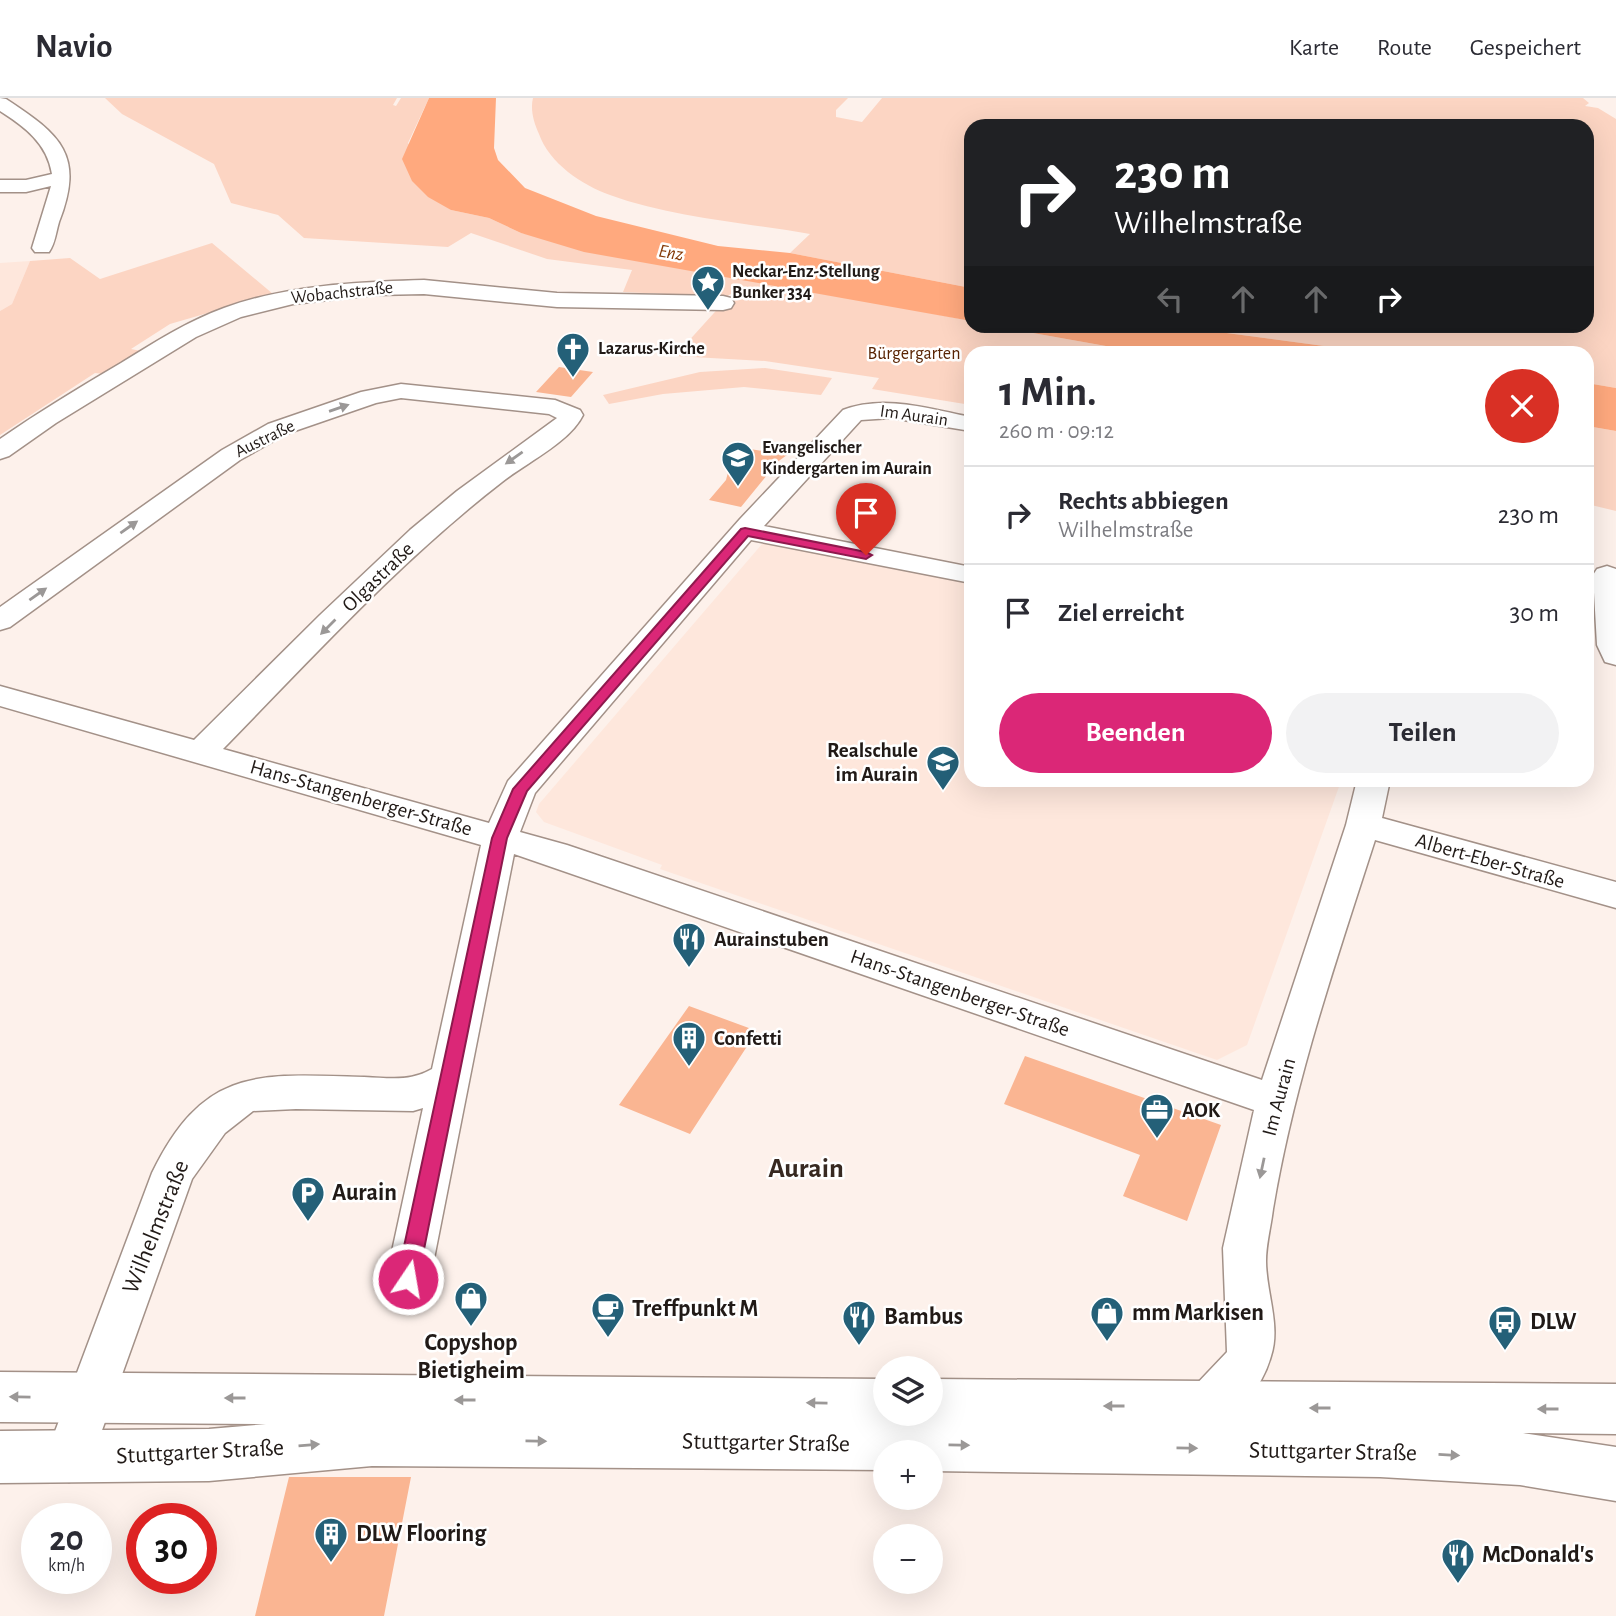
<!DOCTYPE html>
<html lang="de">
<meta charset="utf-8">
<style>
body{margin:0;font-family:"Alegreya Sans",sans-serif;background:#f2f2f3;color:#2b2b33;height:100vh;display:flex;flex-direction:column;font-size:26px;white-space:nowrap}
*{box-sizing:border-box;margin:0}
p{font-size:23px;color:#7c7c81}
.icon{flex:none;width:38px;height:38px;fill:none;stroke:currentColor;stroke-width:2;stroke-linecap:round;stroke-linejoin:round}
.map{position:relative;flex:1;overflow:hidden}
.panel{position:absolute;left:964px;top:248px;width:630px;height:441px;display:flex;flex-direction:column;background:#fff;border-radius:21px;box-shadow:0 7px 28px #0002}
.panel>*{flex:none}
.banner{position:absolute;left:964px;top:21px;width:630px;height:214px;border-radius:21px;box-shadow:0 7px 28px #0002;background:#202124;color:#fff;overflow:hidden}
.buttons{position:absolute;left:873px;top:1258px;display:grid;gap:14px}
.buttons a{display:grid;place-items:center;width:70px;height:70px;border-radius:50%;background:#fff;box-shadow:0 7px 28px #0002;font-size:35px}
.speed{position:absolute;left:21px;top:1405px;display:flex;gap:14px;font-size:35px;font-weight:700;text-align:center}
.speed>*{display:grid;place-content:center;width:91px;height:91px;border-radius:50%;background:#fff;box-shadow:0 7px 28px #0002;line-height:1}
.speed small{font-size:18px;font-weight:400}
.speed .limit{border:10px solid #d22;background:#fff;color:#111}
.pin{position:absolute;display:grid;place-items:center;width:60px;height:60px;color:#fff;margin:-72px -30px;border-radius:50% 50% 50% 0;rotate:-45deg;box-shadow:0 0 7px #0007}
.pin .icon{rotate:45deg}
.me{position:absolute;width:77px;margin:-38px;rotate:12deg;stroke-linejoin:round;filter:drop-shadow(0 0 5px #0008)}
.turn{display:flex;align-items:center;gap:24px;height:147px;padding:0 35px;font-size:32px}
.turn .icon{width:91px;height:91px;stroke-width:2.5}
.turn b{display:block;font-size:49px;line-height:60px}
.lanes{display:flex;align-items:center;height:66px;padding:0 35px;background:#0003;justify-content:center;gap:35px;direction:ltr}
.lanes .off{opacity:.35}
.round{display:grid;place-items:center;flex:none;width:74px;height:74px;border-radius:37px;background:#f2f2f3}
.summary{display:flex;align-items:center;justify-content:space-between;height:119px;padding:0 35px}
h1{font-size:42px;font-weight:700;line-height:52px}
.primary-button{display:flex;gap:14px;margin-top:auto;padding:14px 35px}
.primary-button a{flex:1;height:80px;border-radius:42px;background:#db2777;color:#fff;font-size:28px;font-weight:700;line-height:80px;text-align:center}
.primary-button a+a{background:#f2f2f3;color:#2b2b33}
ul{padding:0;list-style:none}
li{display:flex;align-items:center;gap:21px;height:98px;padding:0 35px;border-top:2px solid #e1e1e2}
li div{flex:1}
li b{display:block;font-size:26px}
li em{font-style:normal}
header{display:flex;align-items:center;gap:42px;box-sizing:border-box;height:98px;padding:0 35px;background:#fff;border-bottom:2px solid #e1e1e2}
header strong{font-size:33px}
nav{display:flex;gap:38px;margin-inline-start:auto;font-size:24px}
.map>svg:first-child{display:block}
.built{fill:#fee7dc}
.green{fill:#fcd5c3}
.water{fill:#ffa97e}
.building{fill:#fab592}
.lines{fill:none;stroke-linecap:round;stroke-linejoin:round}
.street-casing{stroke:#a39188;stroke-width:3}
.primary-casing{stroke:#a39188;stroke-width:3}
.street{fill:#fff;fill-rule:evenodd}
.primary{fill:#fff;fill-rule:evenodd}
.oneway{fill:#9b9897}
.route{fill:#db2777;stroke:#8e194d;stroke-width:2}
.labels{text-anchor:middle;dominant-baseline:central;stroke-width:5;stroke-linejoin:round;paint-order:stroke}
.far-poi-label{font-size:18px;font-weight:bold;fill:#211a17;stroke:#fff;text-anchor:start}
.far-street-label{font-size:18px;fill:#211a17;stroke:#fff}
.far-park-label{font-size:18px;fill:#592403;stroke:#fff}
.far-water-label{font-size:19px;font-style:italic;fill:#833805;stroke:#fff}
.street-label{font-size:21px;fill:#211a17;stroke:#fff}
.poi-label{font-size:21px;font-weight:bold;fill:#211a17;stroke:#fff;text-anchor:start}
.near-poi-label{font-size:24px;font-weight:bold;fill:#211a17;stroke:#fff;text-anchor:start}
.near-street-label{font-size:24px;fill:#211a17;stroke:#fff}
.near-neighbourhood-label{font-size:28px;font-weight:bold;fill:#372921;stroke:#fff}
</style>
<header>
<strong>Navio</strong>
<nav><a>Karte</a><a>Route</a><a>Gespeichert</a></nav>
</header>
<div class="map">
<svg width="1616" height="1518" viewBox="0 0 1616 1518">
<rect width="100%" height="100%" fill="#fdf1eb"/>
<!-- built -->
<path class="built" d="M 30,163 L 12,206 L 0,213 L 0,165 Z
M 769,445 L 971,483 L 971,682 L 1341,683 L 1247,947 L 1217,962 L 660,771 L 662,767 L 544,724 L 536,714 L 539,706 L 762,446 Z"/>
<!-- green -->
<path class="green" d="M 105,0 L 397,0 L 393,7 L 396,8 L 401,0 L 429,0 L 408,45 L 451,112 L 489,120 L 521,135 L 971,223 L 971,228 L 993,228 L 1145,255 L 971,256 L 971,307 L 872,291 L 879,280 L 765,263 L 675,258 L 723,205 L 745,187 L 726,199 L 623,194 L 632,172 L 547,161 L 471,135 L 448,149 L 304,140 L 278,117 L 231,105 L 214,66 L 122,16 Z
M 533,0 L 848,0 L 836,12 L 836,19 L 862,24 L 882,0 L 1583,0 L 1589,5 L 1585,8 L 1598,10 L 1616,21 L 1616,290 L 1587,285 L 1587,256 L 1376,255 L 1174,228 L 1587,228 L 1587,28 L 971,28 L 971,190 L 790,155 L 810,136 C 747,125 670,119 610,97 C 582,87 549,65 539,36 C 534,25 530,12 533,0 Z
M 212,145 L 273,196 L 170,226 L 131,251 L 141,253 L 104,276 L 95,275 L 0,337 L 0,213 L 12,206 L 30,163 L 70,160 L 100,181 Z
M 765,270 L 832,280 L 821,297 L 744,289 L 663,296 L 609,306 L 603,297 L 700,274 Z
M 1587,328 L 1616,333 L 1616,413 L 1587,406 Z"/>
<!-- water -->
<path class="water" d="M 429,0 L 496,0 L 494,50 L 498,62 L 525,90 L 596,118 L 718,148 L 790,155 L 971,190 L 971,223 L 584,154 L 521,135 L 489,120 L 451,112 L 428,99 L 412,83 L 402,61 Z
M 993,228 L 1174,228 L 1376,255 L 1145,255 Z
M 1587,285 L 1616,290 L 1616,333 L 1587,328 Z"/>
<!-- building -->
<path class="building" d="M 559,269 L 593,274 L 571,299 L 536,294 Z
M 750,351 L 787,357 L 769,370 L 772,371 L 741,409 L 709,402 L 726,382 L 734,352 Z
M 689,908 L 757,933 L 690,1036 L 619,1007 Z
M 1025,958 L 1221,1027 L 1187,1123 L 1123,1098 L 1140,1057 L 1004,1006 Z
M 289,1379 L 411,1379 L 384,1518 L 255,1518 Z"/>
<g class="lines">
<defs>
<path id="street" d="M 0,0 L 6,1 C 61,37 85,57 59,124 C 56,134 55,146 49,154 L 35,154 L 32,150 L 51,88 L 26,94 L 0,94 L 0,82 L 26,82 L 52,76 C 47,45 25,29 0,13 Z
M 424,182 L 557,195 L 723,198 L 731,200 L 734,205 L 731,210 L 723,212 L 557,209 L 424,196 L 374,197 L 293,206 L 241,219 L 196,239 L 56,325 L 9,358 L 0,361 L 0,341 C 39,314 80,289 121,265 C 155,244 188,223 224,210 C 287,187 358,184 424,182 Z
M 401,286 L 555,302 L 580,312 L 583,317 C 570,344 526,365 502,384 C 400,463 313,559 223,651 L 489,725 L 508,683 L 740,421 L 843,312 C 884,296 930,311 971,319 L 971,333 L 891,320 L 861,322 L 764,428 L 971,469 L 971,485 L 751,442 L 535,695 L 520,734 L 567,747 L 1262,982 L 1346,727 L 1357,682 L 1390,682 L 1382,720 L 1616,784 L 1616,810 L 1375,742 C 1336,863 1294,985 1273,1111 C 1271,1128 1266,1146 1266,1163 C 1266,1194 1281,1228 1271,1258 C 1262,1290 1237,1320 1207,1332 L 1190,1325 L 1183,1309 L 1190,1293 L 1227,1254 L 1223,1150 L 1254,1012 L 514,756 L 430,1181 L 424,1195 L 408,1201 L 392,1195 L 386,1181 L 423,1010 L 413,1013 L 296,1011 L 253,1013 L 225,1035 L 192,1081 L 86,1377 L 69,1384 L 52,1377 L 45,1360 L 152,1075 C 204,968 259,976 364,979 C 390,980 409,984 432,971 L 481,747 L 0,608 L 0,588 L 194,642 L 320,517 L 410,432 L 457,393 L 557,320 L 549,316 L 401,300 L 376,305 L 286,336 L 240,362 L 10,529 L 0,532 L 0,509 L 222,352 L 268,326 L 361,294 Z
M 1607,468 L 1616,471 L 1616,567 L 1605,564 L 1597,547 L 1593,477 L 1597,471 Z"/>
<path id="primary" d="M 0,1274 L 886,1281 L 886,1316 L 908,1316 L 906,1321 L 911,1321 L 909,1316 L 931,1316 L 931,1281 L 1616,1286 L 1616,1336 L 1523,1335 L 1616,1349 L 1616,1403 L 1520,1387 L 1380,1379 L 931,1373 L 931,1354 L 886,1354 L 886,1372 L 372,1368 L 209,1383 L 0,1385 L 0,1333 L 209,1331 L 266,1326 L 0,1324 Z"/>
</defs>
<!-- street casing -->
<use href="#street" class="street-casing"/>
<!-- primary casing -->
<use href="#primary" class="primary-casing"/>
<!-- street -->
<use href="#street" class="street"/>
<!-- primary -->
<use href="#primary" class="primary"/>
</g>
<!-- one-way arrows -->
<defs><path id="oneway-solid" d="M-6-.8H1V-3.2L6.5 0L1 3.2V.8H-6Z" transform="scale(1.75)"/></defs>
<g class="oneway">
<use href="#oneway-solid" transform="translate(339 310) rotate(-19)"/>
<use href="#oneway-solid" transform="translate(514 360) rotate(145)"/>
<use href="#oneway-solid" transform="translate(129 429) rotate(-35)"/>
<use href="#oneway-solid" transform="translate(38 496) rotate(-35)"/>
<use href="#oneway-solid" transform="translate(328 529) rotate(135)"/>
<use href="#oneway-solid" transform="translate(1262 1070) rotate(102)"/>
<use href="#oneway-solid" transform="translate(20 1299) rotate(-179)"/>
<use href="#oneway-solid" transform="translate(235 1300) rotate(-180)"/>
<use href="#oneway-solid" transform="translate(465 1302) rotate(-180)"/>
<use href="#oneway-solid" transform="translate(817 1305) rotate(-179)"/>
<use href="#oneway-solid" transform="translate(1114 1308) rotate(-180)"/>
<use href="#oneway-solid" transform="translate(1320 1310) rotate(-180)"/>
<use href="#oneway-solid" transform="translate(1548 1311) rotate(180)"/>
<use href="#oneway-solid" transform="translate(536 1343) rotate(1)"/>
<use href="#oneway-solid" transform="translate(309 1347) rotate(-5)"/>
<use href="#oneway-solid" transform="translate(959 1347) rotate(1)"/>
<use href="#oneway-solid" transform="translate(1187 1350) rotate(1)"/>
<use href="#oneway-solid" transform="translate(1449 1357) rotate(3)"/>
</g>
<!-- route -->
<path class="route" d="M 745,430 L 866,454 L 872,457 L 866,461 L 748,438 L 527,693 L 507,740 L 418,1181 L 415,1187 L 408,1190 L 400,1187 L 397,1181 L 492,740 L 513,691 L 741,431 Z"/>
<!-- icons -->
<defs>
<symbol id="sight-pin" viewBox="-11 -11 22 30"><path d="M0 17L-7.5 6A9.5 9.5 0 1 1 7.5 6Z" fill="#246078" stroke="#fff"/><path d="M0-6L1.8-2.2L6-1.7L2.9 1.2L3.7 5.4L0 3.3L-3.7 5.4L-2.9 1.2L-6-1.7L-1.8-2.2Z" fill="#fff"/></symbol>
<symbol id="church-pin" viewBox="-11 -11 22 30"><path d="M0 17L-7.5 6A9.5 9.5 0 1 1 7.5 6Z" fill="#246078" stroke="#fff"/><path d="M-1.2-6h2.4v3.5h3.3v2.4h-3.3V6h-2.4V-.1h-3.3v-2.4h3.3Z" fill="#fff"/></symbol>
<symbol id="school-pin" viewBox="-11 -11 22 30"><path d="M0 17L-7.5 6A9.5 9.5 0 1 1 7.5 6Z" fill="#246078" stroke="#fff"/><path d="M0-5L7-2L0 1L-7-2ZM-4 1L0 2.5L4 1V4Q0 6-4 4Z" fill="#fff"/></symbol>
<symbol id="restaurant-pin" viewBox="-11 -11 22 30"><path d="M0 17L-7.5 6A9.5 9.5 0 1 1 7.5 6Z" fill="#246078" stroke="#fff"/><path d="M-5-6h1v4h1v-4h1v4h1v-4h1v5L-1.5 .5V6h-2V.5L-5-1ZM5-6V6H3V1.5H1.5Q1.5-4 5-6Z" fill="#fff"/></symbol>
<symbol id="building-pin" viewBox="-11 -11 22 30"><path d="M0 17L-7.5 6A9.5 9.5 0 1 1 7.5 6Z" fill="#246078" stroke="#fff"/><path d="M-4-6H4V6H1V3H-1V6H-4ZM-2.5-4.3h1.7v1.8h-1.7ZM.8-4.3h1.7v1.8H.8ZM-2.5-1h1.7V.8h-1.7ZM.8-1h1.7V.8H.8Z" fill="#fff"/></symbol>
<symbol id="office-pin" viewBox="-11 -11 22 30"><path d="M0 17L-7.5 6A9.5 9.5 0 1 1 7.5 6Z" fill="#246078" stroke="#fff"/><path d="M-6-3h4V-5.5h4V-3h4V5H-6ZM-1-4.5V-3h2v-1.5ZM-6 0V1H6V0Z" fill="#fff"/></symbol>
<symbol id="parking-pin" viewBox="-11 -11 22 30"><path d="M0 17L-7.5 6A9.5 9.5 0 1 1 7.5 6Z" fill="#246078" stroke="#fff"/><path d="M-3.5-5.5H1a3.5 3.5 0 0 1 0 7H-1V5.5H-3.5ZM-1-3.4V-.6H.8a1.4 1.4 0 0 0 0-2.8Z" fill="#fff"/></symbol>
<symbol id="shop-pin" viewBox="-11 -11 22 30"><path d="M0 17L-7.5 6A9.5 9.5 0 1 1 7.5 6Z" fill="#246078" stroke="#fff"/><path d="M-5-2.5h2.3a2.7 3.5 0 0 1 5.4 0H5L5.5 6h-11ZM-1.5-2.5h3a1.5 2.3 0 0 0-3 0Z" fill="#fff"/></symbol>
<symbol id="cafe-pin" viewBox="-11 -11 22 30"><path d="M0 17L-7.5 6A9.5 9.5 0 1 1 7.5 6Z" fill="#246078" stroke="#fff"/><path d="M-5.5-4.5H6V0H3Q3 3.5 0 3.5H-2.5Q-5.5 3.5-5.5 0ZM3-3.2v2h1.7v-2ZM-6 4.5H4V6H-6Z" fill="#fff"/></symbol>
<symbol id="bus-pin" viewBox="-11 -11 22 30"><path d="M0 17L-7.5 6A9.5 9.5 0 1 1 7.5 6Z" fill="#246078" stroke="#fff"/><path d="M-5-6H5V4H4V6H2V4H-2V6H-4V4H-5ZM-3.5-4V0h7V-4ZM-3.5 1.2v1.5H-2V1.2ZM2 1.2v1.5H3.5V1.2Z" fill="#fff"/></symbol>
</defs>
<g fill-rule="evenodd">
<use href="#sight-pin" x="689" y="165" width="38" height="52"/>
<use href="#church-pin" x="554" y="232" width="38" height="52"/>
<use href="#school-pin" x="719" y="341" width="38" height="52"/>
<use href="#school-pin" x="924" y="645" width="38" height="52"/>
<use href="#restaurant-pin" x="670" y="822" width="38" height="52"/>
<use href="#building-pin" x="670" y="921" width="38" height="52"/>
<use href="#office-pin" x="1138" y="993" width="38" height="52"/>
<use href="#parking-pin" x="289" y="1076" width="38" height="52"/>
<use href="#shop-pin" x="452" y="1181" width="38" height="52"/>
<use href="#cafe-pin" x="589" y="1192" width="38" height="52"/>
<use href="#shop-pin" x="1088" y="1196" width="38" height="52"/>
<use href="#restaurant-pin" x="840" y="1200" width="38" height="52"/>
<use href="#bus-pin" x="1486" y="1205" width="38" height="52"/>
<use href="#building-pin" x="312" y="1417" width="38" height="52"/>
<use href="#restaurant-pin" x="1439" y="1438" width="38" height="52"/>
</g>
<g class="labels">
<!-- far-poi labels -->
<g class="far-poi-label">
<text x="732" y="174">Neckar-Enz-Stellung<tspan x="732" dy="21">Bunker 334</tspan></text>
<text x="598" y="251">Lazarus-Kirche</text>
<text x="762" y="350">Evangelischer<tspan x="762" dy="21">Kindergarten im Aurain</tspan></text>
</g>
<!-- far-street labels -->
<g class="far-street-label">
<text transform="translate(342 195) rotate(-6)">Wobachstraße</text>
<text transform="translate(914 318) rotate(8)">Im Aurain</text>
<text transform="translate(265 341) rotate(-26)">Austraße</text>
</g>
<!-- far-park labels -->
<g class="far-park-label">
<text x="914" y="256">Bürgergarten</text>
</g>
<!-- far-water labels -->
<g class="far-water-label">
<text transform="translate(671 155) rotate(10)">Enz</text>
</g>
<!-- street labels -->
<g class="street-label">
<text transform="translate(378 479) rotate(-44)">Olgastraße</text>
<text transform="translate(361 700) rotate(16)">Hans-Stangenberger-Straße</text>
<text transform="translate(1490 763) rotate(16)">Albert-Eber-Straße</text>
<text transform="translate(960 895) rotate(19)">Hans-Stangenberger-Straße</text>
<text transform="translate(1279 999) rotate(-75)">Im Aurain</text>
</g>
<!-- poi labels -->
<g class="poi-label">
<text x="918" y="652" text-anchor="end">Realschule<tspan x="918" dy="24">im Aurain</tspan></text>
<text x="714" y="841">Aurainstuben</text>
<text x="714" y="940">Confetti</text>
<text x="1182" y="1012">AOK</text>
</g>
<!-- near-poi labels -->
<g class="near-poi-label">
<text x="332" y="1095">Aurain</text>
<text x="632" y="1211">Treffpunkt M</text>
<text x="1132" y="1215">mm Markisen</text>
<text x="884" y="1219">Bambus</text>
<text x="1530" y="1224">DLW</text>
<text x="471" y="1245" text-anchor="middle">Copyshop<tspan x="471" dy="28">Bietigheim</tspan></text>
<text x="356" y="1436">DLW Flooring</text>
<text x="1482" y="1457">McDonald's</text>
</g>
<!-- near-street labels -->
<g class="near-street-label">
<text transform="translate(156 1129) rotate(-68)">Wilhelmstraße</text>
<text transform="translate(766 1345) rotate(1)">Stuttgarter Straße</text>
<text transform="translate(200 1354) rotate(-3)">Stuttgarter Straße</text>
<text transform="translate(1333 1354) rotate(1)">Stuttgarter Straße</text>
</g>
<!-- near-neighbourhood labels -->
<g class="near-neighbourhood-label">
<text x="806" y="1071">Aurain</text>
</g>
</g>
</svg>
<div class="buttons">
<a><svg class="icon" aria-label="layers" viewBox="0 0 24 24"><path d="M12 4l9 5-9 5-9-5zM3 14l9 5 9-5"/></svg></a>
<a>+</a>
<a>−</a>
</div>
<div class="speed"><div>20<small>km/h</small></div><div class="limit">30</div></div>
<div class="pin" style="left:866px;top:457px;background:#d93025"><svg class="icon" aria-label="arrive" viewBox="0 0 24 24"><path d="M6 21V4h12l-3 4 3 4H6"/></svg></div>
<svg class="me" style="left:408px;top:1181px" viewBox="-20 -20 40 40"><circle r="17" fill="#db2777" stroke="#fff" stroke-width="3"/><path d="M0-11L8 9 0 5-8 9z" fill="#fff"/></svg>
<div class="banner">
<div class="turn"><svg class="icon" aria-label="right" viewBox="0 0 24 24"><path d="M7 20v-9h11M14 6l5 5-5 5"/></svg><div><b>230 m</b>Wilhelmstraße</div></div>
<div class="lanes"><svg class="icon off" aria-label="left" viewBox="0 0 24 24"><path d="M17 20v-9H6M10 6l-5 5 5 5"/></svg><svg class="icon off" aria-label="ahead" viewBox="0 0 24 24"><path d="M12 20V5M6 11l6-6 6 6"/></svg><svg class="icon off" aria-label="ahead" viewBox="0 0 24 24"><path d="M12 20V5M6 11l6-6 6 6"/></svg><svg class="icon" aria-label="right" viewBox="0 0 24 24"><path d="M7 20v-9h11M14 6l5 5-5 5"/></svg></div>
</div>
<section class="panel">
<div class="summary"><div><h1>1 Min.</h1><p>260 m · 09:12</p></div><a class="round" style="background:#d93025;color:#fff"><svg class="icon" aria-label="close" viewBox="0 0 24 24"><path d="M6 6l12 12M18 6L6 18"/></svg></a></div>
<ul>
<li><svg class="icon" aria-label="right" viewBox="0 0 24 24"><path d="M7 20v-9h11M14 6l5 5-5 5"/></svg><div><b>Rechts abbiegen</b><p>Wilhelmstraße</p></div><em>230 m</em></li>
<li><svg class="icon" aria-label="arrive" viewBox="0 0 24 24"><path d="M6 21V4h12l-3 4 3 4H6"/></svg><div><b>Ziel erreicht</b></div><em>30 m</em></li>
</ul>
<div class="primary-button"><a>Beenden</a><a>Teilen</a></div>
</section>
</div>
